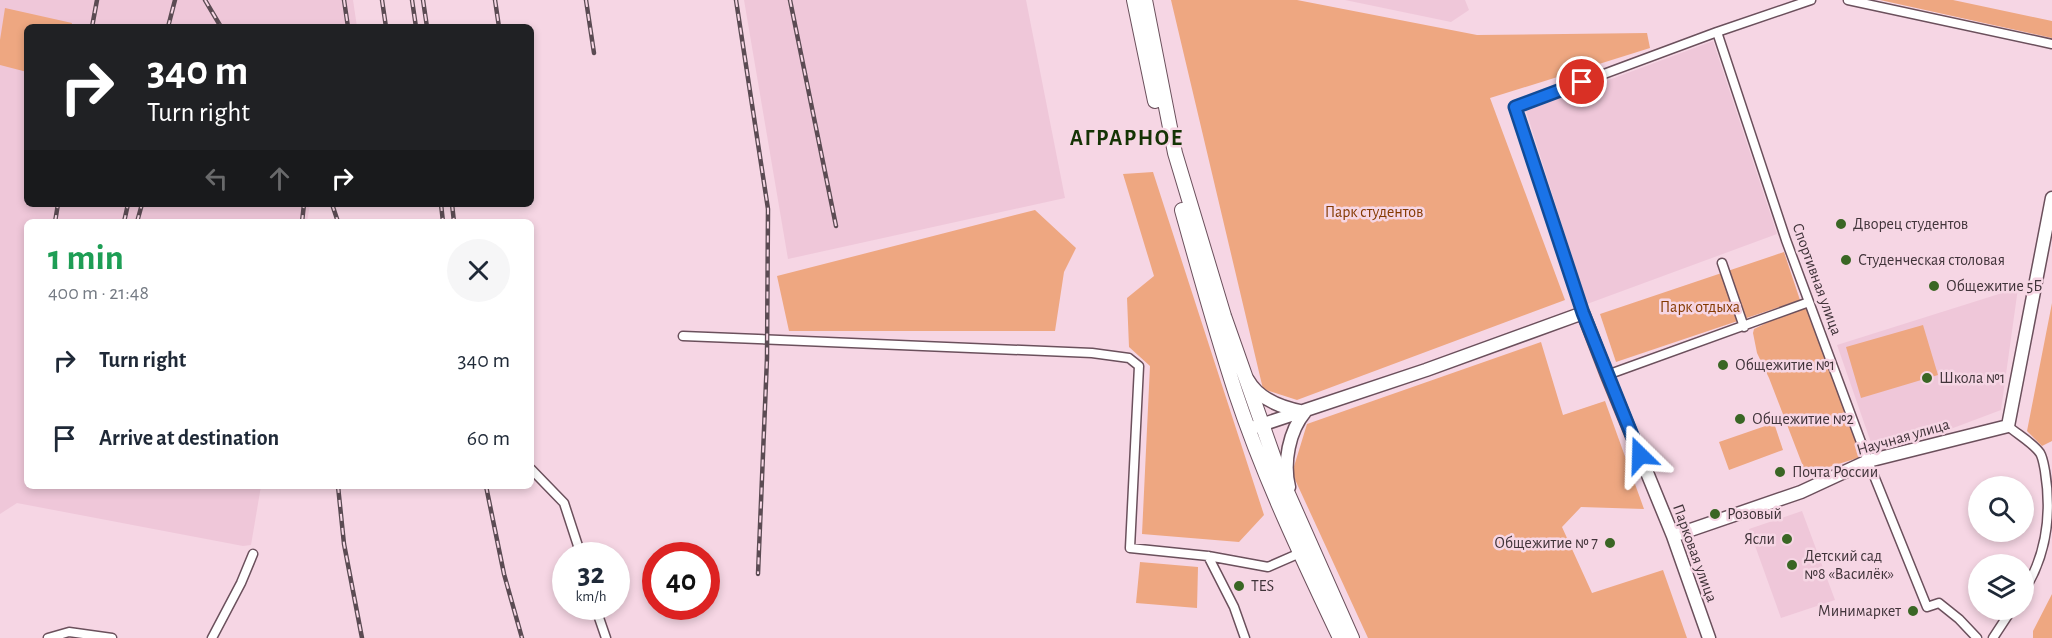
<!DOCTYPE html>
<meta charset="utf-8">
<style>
body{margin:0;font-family:"Alegreya Sans",sans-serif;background:#f6f6f7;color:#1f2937;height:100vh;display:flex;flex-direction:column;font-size:22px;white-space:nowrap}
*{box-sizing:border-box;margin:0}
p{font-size:20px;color:#747a83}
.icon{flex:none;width:33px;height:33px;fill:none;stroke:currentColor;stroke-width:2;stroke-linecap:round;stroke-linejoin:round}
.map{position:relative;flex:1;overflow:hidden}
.side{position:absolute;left:24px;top:219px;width:510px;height:270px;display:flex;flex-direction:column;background:#fff;border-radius:9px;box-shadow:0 3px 9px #0003}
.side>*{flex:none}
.banner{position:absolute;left:24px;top:24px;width:510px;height:183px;border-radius:9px;box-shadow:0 3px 9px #0003;background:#202124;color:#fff;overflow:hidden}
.buttons{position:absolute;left:1968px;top:476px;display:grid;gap:12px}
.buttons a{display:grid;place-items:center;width:66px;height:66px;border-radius:50%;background:#fff;box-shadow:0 3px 9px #0003;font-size:30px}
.speed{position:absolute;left:552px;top:542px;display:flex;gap:12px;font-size:30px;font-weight:700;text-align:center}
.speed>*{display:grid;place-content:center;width:78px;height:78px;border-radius:50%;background:#fff;box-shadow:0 3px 9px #0003;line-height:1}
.speed small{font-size:15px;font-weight:400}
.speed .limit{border:9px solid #d22;background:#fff;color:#111}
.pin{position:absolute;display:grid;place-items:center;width:51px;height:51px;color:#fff;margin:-26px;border:3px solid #fff;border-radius:50%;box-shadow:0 2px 6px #0007}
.me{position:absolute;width:66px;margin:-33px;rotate:338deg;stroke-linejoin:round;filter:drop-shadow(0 0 4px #0008)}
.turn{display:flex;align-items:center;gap:21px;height:126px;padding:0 24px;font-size:27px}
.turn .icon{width:78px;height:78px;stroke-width:2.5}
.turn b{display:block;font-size:42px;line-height:51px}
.lanes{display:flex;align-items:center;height:57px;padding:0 24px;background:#0003;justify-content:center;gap:30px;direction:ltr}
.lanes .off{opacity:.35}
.round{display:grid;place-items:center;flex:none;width:63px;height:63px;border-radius:32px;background:#f6f6f7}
.summary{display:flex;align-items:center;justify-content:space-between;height:102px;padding:0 24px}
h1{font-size:36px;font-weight:700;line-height:45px;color:#1e9e55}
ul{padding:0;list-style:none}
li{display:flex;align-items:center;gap:18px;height:78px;padding:0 24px}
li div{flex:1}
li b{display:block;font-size:22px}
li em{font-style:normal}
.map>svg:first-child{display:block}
.built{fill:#efc7d9}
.green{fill:#eea781}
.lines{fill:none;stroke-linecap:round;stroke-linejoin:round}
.street-casing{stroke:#6b505c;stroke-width:11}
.secondary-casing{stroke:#6b505c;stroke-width:15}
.primary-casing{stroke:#6b505c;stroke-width:16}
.street{stroke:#fff;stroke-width:8}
.secondary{stroke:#fff;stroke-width:12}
.primary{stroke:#fff;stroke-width:14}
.rail-casing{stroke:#5b4b53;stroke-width:4.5}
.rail{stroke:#f6d6e4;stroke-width:2;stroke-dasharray:7;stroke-linecap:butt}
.route-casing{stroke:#114b97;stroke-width:15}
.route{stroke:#1a73e8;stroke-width:10}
.poi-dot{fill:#3a6624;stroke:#f6d6e4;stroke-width:2}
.labels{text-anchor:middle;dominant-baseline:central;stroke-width:5;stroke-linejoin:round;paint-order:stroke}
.park-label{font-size:16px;fill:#843900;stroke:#f6d6e4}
.poi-label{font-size:16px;fill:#41343a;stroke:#f6d6e4;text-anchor:start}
.street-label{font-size:16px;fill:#41343a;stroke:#f6d6e4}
.district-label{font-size:22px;font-weight:bold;letter-spacing:1.5px;fill:#153305;stroke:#f6d6e4}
</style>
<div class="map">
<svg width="2052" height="638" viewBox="0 0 2052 638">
<rect width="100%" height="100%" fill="#f6d6e4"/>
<!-- built -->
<path class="built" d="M 0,0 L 353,0 L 357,27 L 27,27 L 27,204 L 310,204 L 307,222 L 27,222 L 27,486 L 261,486 L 251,545 L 243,546 L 17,503 L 0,514 Z
M 744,0 L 1026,0 L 1065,198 L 788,259 Z
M 1345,0 L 1465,0 L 1469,10 L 1451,22 Z
M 1713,41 L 1777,234 L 1587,304 L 1526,111 Z
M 2018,288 L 2001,410 L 1876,457 L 1837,345 Z
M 1802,511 L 1835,600 L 1781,618 L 1749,529 Z"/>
<!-- green -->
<path class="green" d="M 1171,0 L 1297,0 L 1477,35 L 1647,33 L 1650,48 L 1490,98 L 1565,300 L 1297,400 L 1263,389 Z
M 1880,0 L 1953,0 L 2052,21 L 2052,38 Z
M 5,8 L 72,23 L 71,27 L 27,27 L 27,72 L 0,65 L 0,40 Z
M 1153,172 L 1264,515 L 1239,542 L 1142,534 L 1150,366 L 1129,347 L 1127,298 L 1154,276 L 1123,174 Z
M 1035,210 L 1076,248 L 1064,272 L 1055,331 L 789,331 L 777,276 Z
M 1784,252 L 1800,300 L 1616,362 L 1600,314 Z
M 1809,302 L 1861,457 L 1806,474 L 1769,378 L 1757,353 L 1753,333 L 1754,329 Z
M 2052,303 L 2052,441 L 2042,446 L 2027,431 Z
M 1923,325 L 1938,375 L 1861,398 L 1846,347 Z
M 1541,342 L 1563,415 L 1605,401 L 1644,509 L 1581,507 L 1562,527 L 1592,593 L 1663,570 L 1687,638 L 1368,638 L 1292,473 L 1307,424 Z
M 1774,423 L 1783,450 L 1729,470 L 1719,442 Z
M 1140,562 L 1198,567 L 1197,608 L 1136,603 Z
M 2052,594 L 2052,638 L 2033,638 L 2033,631 Z"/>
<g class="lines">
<defs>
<path id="street" d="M 1848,0 L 2052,44
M 1717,32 L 1786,240 L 1868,461 L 1927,607 L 1939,603 L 1959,619 L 1977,638
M 1722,263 L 1744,327
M 1583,313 L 1515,107 L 1717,32 L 1811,0
M 683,336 L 1092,353 L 1129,358 L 1139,366 L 1130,548 L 1208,556 L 1268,567 L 1300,553
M 1607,375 L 1809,302
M 2008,426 C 2017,434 2033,443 2040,453 C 2043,458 2044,466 2045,471 C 2052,514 2047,554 2024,591
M 531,469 L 564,503 L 581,555
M 1208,556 L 1234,607 L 1245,638
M 595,606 L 606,638
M 48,638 L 69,632 L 112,638
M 212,638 L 241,583 L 253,554
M 1993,638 L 2012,609"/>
<path id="secondary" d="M 1248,380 C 1259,400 1283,408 1304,412
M 1249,429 L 1426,370 L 1583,313 L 1607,375 L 1673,536 L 1709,638
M 1289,487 C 1283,463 1289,431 1305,412
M 1673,536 L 1801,492 L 1868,461 L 2008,426 L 2052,198"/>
<path id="primary" d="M 1134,0 L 1155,101
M 1145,0 L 1175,153 L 1224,316 L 1281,478 L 1352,638
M 1182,210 C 1199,271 1216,333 1236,394 C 1264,478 1302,558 1340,638"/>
</defs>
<!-- street casing -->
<use href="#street" class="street-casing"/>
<!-- secondary casing -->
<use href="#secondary" class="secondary-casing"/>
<!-- primary casing -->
<use href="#primary" class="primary-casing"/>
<!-- street -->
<use href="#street" class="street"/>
<!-- secondary -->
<use href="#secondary" class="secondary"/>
<!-- primary -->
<use href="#primary" class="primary"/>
<defs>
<path id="rail" d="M 205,0 L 221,27
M 344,0 L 348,27
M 382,0 L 386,27
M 412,0 L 416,27
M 423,0 L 427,27
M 495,0 L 499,27
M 586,0 L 594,53
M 736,0 L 768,209 L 767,358 L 758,574
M 790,0 L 836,226
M 92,27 L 97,0
M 168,27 L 175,0
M 332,204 L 338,222
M 441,204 L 443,222
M 452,204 L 454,222
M 55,222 L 58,204
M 124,222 L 128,204
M 137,222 L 142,204
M 302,222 L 304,204
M 338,486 L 344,544 L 362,638
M 486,486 L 504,574 L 522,638"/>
</defs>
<!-- rail casing -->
<use href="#rail" class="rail-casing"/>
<!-- rail -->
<use href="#rail" class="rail"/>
</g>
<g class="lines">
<defs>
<path id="route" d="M 1582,82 L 1515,107 L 1583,313 L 1640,455"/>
</defs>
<!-- route casing -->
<use href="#route" class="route-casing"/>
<!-- route -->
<use href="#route" class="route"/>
</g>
<!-- markers -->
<g class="poi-dot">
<circle cx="1841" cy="224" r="6"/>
<circle cx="1846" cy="260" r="6"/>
<circle cx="1934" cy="286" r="6"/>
<circle cx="1723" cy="365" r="6"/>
<circle cx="1927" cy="378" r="6"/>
<circle cx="1740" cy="419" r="6"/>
<circle cx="1780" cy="472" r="6"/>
<circle cx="1715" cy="514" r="6"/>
<circle cx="1787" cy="539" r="6"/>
<circle cx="1610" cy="543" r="6"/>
<circle cx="1792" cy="565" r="6"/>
<circle cx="1239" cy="586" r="6"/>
<circle cx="1913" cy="611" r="6"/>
</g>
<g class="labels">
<!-- park labels -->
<g class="park-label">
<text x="1374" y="212">Парк студентов</text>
<text x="1700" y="307">Парк отдыха</text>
</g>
<!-- poi labels -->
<g class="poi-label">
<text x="1853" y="224">Дворец студентов</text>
<text x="1858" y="260">Студенческая столовая</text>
<text x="1946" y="286">Общежитие 5Б</text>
<text x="1735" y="365">Общежитие №1</text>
<text x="1939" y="378">Школа №1</text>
<text x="1752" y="419">Общежитие №2</text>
<text x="1792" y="472">Почта России</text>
<text x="1727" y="514">Розовый</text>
<text x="1775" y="539" text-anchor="end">Ясли</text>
<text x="1598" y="543" text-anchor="end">Общежитие № 7</text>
<text x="1804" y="556">Детский сад<tspan x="1804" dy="18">№8 «Василёк»</tspan></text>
<text x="1251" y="586">TES</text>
<text x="1901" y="611" text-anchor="end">Минимаркет</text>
</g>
<!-- street labels -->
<g class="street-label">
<text transform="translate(1817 279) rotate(70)">Спортивная улица</text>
<text transform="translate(1903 437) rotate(-16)">Научная улица</text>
<text transform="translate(1695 553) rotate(70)">Парковая улица</text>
</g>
<!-- district labels -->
<g class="district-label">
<text x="1127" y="138">АГРАРНОЕ</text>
</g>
</g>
</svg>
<div class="buttons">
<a><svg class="icon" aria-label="search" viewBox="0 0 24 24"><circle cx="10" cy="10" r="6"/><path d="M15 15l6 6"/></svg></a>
<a><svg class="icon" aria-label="layers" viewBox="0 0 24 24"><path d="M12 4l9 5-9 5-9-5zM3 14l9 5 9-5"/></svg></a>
</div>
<div class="speed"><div>32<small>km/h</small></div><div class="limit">40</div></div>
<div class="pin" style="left:1582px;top:82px;background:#d93025"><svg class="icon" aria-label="arrive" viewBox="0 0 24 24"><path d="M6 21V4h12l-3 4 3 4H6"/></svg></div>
<svg class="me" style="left:1640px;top:455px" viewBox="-20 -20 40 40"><path d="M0-17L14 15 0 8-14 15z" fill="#1a73e8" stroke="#fff" stroke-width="4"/></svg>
<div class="banner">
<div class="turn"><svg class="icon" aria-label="right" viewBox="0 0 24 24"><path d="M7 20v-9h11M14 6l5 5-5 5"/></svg><div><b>340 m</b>Turn right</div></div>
<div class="lanes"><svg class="icon off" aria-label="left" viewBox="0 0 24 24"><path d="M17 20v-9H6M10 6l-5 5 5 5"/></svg><svg class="icon off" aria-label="ahead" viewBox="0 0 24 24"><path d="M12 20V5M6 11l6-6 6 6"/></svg><svg class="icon" aria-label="right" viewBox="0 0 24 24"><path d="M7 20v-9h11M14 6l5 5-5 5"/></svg></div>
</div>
<section class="side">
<div class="summary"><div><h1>1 min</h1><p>400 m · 21:48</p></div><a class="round"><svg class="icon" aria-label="close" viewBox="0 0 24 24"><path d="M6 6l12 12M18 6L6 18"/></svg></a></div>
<ul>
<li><svg class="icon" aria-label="right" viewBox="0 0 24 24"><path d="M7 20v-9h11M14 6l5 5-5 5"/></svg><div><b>Turn right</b></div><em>340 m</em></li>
<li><svg class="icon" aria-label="arrive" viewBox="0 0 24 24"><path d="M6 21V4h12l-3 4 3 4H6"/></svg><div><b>Arrive at destination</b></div><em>60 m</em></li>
</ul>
</section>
</div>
